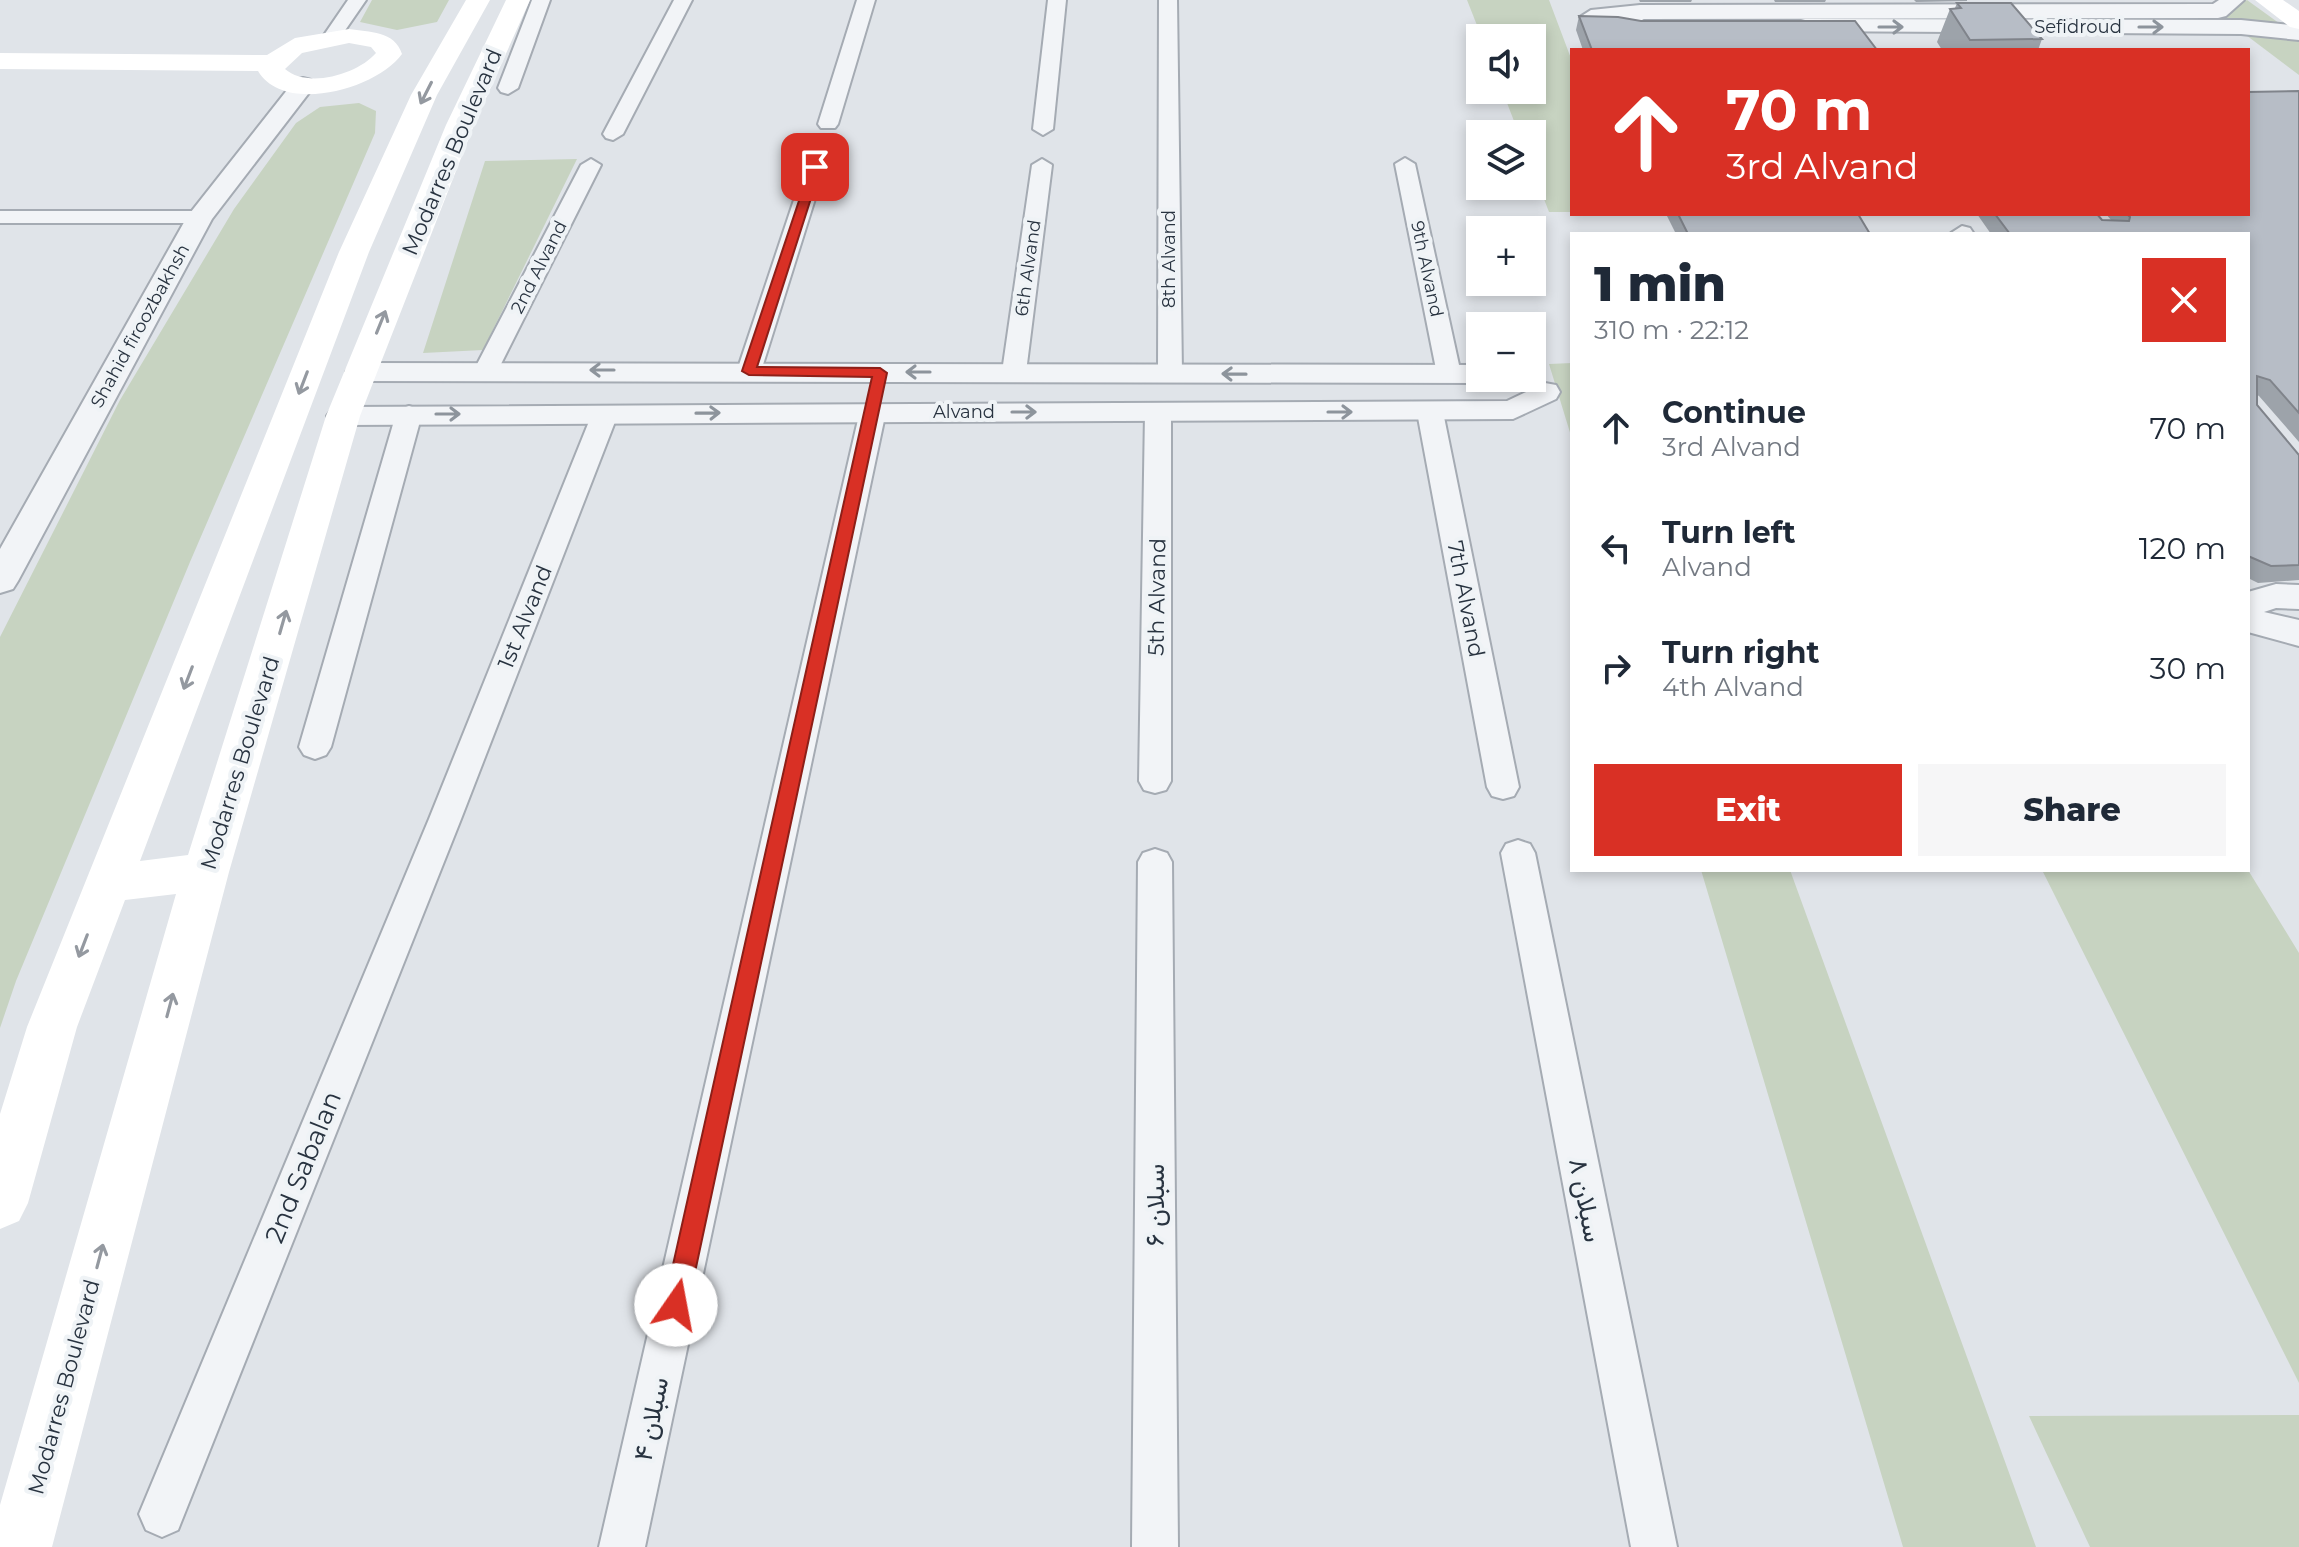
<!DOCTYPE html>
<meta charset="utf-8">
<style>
body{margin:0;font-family:Montserrat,Vazirmatn,sans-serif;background:#f6f6f7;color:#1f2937;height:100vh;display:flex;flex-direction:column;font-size:30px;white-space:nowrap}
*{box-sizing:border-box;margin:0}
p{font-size:26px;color:#747a83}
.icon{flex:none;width:44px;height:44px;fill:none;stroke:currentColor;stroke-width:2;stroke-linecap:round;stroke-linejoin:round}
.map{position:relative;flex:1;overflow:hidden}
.details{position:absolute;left:1570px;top:232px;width:680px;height:640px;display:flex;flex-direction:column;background:#fff;border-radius:0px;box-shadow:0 4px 12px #0003}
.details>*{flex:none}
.top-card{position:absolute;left:1570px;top:48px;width:680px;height:168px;border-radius:0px;box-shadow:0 4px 12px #0003;background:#d93025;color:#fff;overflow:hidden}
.tools{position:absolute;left:1466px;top:24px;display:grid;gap:16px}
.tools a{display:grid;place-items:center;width:80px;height:80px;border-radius:0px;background:#fff;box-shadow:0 4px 12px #0003;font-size:40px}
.pin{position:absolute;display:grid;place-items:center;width:68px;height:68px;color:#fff;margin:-34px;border-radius:16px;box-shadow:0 4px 12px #0006}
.me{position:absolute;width:88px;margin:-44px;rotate:12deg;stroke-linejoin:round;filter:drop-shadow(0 0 6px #0008)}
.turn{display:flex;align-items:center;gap:28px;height:168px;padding:0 24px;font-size:36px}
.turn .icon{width:104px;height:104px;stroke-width:2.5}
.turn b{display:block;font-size:56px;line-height:68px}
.round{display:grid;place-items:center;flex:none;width:84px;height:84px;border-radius:0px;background:#f6f6f7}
.overview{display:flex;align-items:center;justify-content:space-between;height:136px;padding:0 24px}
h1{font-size:48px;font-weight:800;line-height:60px}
.button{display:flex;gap:16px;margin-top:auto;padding:16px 24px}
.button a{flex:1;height:92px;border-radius:0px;background:#d93025;color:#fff;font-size:32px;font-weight:800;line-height:92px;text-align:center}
.button a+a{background:#f6f6f7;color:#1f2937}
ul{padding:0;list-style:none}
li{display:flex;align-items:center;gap:24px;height:120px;padding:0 24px}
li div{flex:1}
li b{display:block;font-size:30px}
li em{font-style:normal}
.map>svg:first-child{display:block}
.green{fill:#c7d3c1}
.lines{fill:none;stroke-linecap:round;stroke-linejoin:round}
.minor-casing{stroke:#a5abb3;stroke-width:4}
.tertiary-casing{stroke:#a5abb3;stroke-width:4}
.minor{fill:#f2f4f7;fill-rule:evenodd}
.tertiary{fill:#f2f4f7;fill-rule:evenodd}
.secondary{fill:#fff;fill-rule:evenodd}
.wall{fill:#9da3aa}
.building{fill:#b7bdc6;stroke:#80848b;stroke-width:2}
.oneway{stroke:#8d949c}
.oneway2{stroke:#9499a0}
.route{fill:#d93025;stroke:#8d1f18;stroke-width:2}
.labels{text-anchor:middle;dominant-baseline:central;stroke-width:8;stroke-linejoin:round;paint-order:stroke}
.far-street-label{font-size:18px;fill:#283340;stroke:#eff3f6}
.street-label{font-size:22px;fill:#283340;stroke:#eff3f6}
.near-street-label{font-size:26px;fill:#283340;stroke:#eff3f6}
</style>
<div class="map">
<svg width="2299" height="1547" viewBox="0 0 2299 1547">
<rect width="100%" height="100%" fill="#e0e4e9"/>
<!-- green -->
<path class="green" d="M 372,0 L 449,0 L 437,22 L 397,30 L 360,22 Z
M 1467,0 L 1549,0 L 1572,61 L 1572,212 L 1549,212 L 1532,168 L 1532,134 L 1519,134 L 1502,90 L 1532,90 L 1532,38 L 1482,38 Z
M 2247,0 L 2283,26 L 1985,23 L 1975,16 L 2224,13 Z
M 2242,32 L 2299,39 L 2299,75 Z
M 359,103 L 376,111 L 375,133 L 190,562 L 16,981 L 0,1028 L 0,637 L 120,400 L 234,209 L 296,123 L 320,107 Z
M 577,159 L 483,350 L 423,353 L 485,161 Z
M 1572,363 L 1572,439 L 1549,364 Z
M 1701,870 L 1790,870 L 2036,1547 L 1903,1547 Z
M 2042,870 L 2248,870 L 2299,953 L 2299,1383 Z
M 2299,1415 L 2299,1547 L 2090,1547 L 2029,1416 Z"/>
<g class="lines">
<defs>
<path id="minor" d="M 348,0 L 366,0 L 337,42 L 325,42 L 322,38 Z
M 532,0 L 550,0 L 518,88 L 508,94 L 501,92 L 498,88 Z
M 674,0 L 692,0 L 623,134 L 613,140 L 606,138 L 603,134 Z
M 857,0 L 875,0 L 838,124 L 835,128 L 821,128 L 818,124 Z
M 1048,0 L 1066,0 L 1053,129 L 1043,135 L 1033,129 Z
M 1159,0 L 1177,0 L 1182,373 L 1179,378 L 1161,378 L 1158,373 Z
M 1405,158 L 1415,164 L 1461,374 L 1458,379 L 1440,379 L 1437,374 L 1395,164 Z
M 591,159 L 601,165 L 498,370 L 495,375 L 477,375 L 474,370 L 581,165 Z
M 1042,159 L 1052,165 L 1026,372 L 1023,377 L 1005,377 L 1002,372 L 1032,165 Z
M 815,161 L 825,167 L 761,371 L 758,376 L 740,376 L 737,371 L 805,167 Z
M 0,211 L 200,211 L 211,217 L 200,223 L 0,223 Z
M 1962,226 L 1970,228 L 1974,234 L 1951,233 Z
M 873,403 L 882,406 L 886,411 L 645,1547 L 599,1547 L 860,411 L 864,406 Z
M 1430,404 L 1439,407 L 1443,412 L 1519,787 L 1514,796 L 1503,799 L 1492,796 L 1487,787 L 1417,412 L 1421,407 Z
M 1158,405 L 1167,408 L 1171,413 L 1171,781 L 1166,790 L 1155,793 L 1144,790 L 1139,781 L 1145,413 L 1149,408 Z
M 409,406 L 418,409 L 422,414 L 331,747 L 326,755 L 315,759 L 304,755 L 299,747 L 396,414 L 400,409 Z
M 605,406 L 614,409 L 618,414 L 461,819 L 178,1530 L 162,1537 L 146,1530 L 139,1514 L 429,819 L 592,414 L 596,409 Z
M 1518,840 L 1530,844 L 1535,853 L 1677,1547 L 1631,1547 L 1501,853 L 1506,844 Z
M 1155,849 L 1167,853 L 1172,862 L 1178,1547 L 1132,1547 L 1138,862 L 1143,853 Z"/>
<path id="tertiary" d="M 2219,0 L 2244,0 L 2226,16 L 2218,18 L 1642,19 L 1652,25 L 1641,32 L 1591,24 L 1580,17 L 1591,10 L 1640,5 L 2213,4 Z
M 1805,19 L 2241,20 L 2299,26 L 2299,40 L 2241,34 L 1797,31 L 1794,26 L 1797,21 Z
M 303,78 L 311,80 L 315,85 L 212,219 L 18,581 L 13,589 L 0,593 L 0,549 L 187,217 L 295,80 Z
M 361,363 L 1480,365 L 1480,378 L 1493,378 L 1480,383 L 361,381 L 350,378 L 346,372 L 350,366 Z
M 1545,383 L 1556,385 L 1560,392 L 1556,399 L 1513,419 L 343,425 L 332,423 L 327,416 L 332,409 L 343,407 L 1507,401 Z
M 2276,584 L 2299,585 L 2299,609 L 2276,608 L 2264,612 L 2299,620 L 2299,646 L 2248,632 L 2248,592 Z"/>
</defs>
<!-- minor casing -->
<use href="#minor" class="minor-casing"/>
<!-- tertiary casing -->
<use href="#tertiary" class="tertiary-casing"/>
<!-- minor -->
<use href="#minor" class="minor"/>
<!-- tertiary -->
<use href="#tertiary" class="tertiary"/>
<!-- secondary -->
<path class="secondary" d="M 466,0 L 490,0 L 437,95 L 369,252 L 140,861 L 188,855 L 326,416 L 446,125 L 506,0 L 530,0 L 474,125 L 360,416 L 229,872 L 52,1547 L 0,1547 L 0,1505 L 176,894 L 125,900 L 77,1027 L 28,1203 L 19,1221 L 0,1229 L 0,1114 L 27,1027 L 339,252 L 411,95 Z
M 2255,0 L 2283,0 L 2299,11 L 2299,29 L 2290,27 Z
M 349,29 C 369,32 395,31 402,54 C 377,89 284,115 258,71 L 0,69 L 0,53 L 267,55 L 295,38 ZM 349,43 L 371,47 L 376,53 C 358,74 308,89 285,69 L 302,53 Z"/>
</g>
<!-- wall -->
<path class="wall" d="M 1639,0 L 1692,0 L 1691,2 L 1640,2 Z
M 1774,0 L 1826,0 L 1825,2 L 1775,2 Z
M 1914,0 L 1967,0 L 1967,1 L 1916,2 Z
M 1957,3 L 2042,39 L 2038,50 L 1942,50 L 1937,42 L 1950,9 L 1955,8 Z
M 1579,16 L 1641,21 L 1877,50 L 1583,50 L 1576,30 Z
M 2299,91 L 2299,442 L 2259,396 L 2257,395 L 2257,405 L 2299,455 L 2299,580 L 2258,583 L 2248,578 L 2248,234 L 1991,234 L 1977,214 L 2097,214 L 2102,220 L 2111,220 L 2106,214 L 2248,214 Z
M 1666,214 L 1858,214 L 1870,234 L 1676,234 Z"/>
<!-- building -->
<path class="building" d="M 1957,3 L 2011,3 L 2042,39 L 1970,40 L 1950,9 L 1961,8 Z
M 1579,16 L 1618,17 L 1641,21 L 1855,21 L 1877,50 L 1592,50 Z
M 2299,91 L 2299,413 L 2270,380 L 2257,376 L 2257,405 L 2299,455 L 2299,565 L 2271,566 L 2248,556 L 2248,234 L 2010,234 L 1995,214 L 2097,214 L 2102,220 L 2129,221 L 2130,217 L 2127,214 L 2248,214 L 2248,92 Z
M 1678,214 L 1858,214 L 1870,234 L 1688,234 Z"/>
<!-- one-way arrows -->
<defs><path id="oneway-shaft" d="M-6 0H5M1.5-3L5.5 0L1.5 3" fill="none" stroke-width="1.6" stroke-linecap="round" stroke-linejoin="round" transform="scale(2)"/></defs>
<g class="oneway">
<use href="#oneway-shaft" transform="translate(1891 27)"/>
<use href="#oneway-shaft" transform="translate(2151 27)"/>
<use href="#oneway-shaft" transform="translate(602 370) rotate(-180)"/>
<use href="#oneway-shaft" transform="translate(918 372) rotate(180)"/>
<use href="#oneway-shaft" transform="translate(1234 374) rotate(-179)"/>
<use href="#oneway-shaft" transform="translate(1024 412)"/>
<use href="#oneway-shaft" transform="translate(1340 412)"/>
<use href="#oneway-shaft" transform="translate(708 413) rotate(-1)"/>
<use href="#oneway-shaft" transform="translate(448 414)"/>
</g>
<g class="oneway2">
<use href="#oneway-shaft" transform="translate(426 93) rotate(117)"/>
<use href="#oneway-shaft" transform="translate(381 322) rotate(-68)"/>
<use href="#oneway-shaft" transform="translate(303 383) rotate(111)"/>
<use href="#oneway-shaft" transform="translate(283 622) rotate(-74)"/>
<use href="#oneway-shaft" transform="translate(188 678) rotate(111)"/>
<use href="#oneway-shaft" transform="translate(83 946) rotate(111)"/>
<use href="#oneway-shaft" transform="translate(170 1005) rotate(-75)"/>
<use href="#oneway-shaft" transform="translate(100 1256) rotate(-75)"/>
</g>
<!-- route -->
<path class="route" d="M 811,165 L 821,167 L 757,367 L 880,368 L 887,373 L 688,1305 L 684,1314 L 676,1317 L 667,1314 L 664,1305 L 872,377 L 749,375 L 742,371 Z"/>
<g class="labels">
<!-- far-street labels -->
<g class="far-street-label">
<text x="2078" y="27">Sefidroud</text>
<text transform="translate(1169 259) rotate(-90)">8th Alvand</text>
<text transform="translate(539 267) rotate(-63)">2nd Alvand</text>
<text transform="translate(1028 268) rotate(-82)">6th Alvand</text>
<text transform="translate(1427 269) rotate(78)">9th Alvand</text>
<text transform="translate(140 326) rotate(-61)">Shahid firoozbakhsh</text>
<text x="964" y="412">Alvand</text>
</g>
<!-- street labels -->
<g class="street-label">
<text transform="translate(452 152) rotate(-67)">Modarres Boulevard</text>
<text transform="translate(1157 597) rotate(-89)">5th Alvand</text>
<text transform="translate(1466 599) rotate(79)">7th Alvand</text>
<text transform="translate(525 617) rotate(-68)">1st Alvand</text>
<text transform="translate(240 763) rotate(-73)">Modarres Boulevard</text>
<text transform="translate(64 1387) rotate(-75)">Modarres Boulevard</text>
</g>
<!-- near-street labels -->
<g class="near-street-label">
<text transform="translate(303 1167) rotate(-68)">2nd Sabalan</text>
<text transform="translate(1586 1200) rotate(79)">سبلان ۸</text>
<text transform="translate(1155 1205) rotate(-90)">سبلان ۶</text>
<text transform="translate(651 1419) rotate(-78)">سبلان ۴</text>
</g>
</g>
</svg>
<div class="tools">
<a><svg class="icon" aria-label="sound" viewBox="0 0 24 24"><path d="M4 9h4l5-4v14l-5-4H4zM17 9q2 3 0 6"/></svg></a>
<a><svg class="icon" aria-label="layers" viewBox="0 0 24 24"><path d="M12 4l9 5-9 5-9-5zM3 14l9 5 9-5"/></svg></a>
<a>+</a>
<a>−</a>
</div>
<div class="pin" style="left:815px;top:167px;background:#d93025"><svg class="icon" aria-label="arrive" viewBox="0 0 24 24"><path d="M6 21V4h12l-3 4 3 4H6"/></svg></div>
<svg class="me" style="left:676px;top:1305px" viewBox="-20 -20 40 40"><circle r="19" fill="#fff"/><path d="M0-13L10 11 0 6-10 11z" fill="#d93025"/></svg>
<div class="top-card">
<div class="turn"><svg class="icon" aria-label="ahead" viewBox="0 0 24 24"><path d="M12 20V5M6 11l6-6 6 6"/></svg><div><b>70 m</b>3rd Alvand</div></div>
</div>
<section class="details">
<div class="overview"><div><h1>1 min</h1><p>310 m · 22:12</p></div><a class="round" style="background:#d93025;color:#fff"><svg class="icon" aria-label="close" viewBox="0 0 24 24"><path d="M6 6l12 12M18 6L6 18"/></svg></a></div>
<ul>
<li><svg class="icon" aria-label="ahead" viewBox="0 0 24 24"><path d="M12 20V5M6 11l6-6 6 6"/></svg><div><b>Continue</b><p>3rd Alvand</p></div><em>70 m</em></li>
<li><svg class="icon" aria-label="left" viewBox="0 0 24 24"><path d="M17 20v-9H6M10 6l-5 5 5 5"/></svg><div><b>Turn left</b><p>Alvand</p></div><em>120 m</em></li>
<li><svg class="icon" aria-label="right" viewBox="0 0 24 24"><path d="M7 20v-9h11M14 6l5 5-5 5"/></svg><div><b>Turn right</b><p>4th Alvand</p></div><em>30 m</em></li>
</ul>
<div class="button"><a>Exit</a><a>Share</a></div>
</section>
</div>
